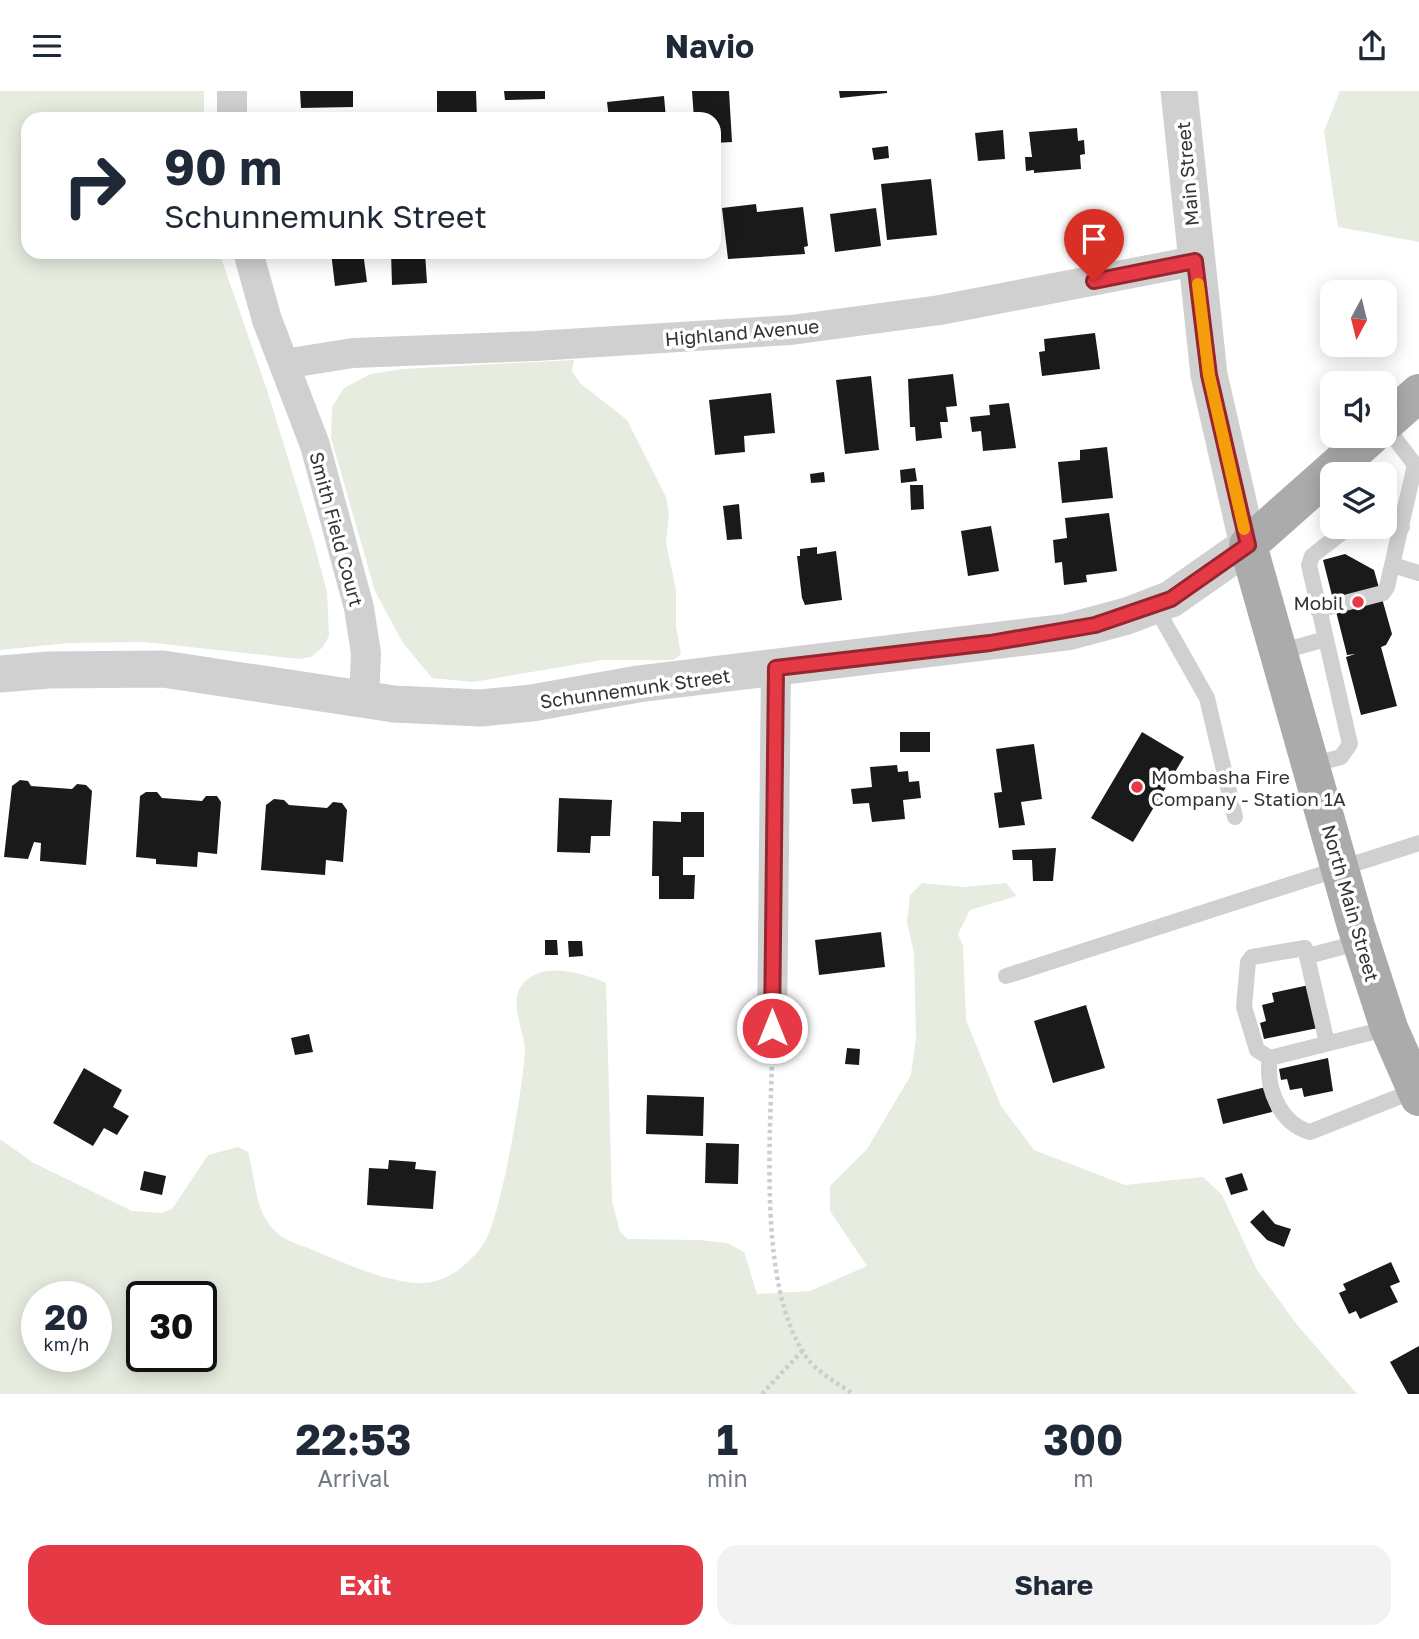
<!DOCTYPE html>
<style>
body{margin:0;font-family:"Golos Text",sans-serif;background:#f2f2f3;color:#1f2937;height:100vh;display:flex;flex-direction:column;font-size:26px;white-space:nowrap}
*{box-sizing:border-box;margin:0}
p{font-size:23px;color:#747a83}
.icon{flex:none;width:38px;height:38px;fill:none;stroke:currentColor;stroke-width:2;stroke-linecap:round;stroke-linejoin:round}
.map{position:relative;height:1303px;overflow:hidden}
.drawer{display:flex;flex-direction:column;background:#fff;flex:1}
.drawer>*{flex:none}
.banner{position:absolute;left:21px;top:21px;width:700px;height:147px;border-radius:21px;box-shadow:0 4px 18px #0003;background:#fff;color:#1f2937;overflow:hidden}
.needle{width:46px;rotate:187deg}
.fabs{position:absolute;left:1320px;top:189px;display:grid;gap:14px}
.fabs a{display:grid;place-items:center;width:77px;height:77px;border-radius:14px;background:#fff;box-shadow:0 4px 18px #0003;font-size:35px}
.speed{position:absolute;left:21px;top:1190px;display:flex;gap:14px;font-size:35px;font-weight:700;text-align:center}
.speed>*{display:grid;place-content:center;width:91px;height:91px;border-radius:50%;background:#fff;box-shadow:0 4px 18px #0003;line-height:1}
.speed small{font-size:18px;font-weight:400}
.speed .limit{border:4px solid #111;border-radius:10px;background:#fff;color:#111}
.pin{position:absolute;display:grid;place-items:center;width:60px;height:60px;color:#fff;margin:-72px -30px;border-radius:50% 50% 50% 0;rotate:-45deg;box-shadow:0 0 7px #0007}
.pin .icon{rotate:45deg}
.me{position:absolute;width:77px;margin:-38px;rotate:0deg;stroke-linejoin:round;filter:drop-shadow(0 0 5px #0008)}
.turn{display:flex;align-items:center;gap:24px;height:147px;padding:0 28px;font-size:32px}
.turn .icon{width:91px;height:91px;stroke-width:2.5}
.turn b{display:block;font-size:49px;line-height:60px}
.eta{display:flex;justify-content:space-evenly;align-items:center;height:119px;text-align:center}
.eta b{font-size:42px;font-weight:700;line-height:49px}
.button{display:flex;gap:14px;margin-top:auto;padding:14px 28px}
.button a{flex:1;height:80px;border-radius:21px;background:#e63946;color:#fff;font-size:28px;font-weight:700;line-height:80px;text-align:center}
.button a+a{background:#f2f2f3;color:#1f2937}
header{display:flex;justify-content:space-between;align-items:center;height:91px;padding:0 28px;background:#fff;font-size:32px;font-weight:700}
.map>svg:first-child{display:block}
.green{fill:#e6ecdf;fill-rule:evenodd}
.building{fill:#1a1a1a}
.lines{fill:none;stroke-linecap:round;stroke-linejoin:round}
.path{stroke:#cdcdcd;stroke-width:4.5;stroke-dasharray:3.5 3.5;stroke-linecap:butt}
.service{stroke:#d0d0d0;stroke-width:16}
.minor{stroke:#d0d0d0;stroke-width:30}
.tertiary{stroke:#d0d0d0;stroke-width:37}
.primary{stroke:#ababab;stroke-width:38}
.route-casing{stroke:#96252e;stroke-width:18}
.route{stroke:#e63946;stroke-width:12}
.slow{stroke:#f59e0b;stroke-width:12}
.poi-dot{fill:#e63946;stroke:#fff;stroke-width:2.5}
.labels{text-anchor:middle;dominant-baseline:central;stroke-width:7;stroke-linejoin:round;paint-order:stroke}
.street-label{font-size:19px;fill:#333;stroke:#fff}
.poi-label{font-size:19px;fill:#333;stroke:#fff;text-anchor:end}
</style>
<header><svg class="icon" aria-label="menu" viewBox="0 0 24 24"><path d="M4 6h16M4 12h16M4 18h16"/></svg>Navio<svg class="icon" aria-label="share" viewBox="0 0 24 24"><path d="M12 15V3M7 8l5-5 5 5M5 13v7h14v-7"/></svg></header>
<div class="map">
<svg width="1419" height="1303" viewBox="0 0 1419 1303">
<rect width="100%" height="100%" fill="#fff"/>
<!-- green -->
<path class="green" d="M 0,0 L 204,0 L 204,28 L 28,28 L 28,161 L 219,161 L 267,299 L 314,452 L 327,501 L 329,545 L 323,556 L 311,566 L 299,568 L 144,551 L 69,552 L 0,559 Z
M 1340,0 L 1419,0 L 1419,151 L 1338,136 L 1324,40 Z
M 574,269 L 572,280 L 580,292 L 627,329 L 666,406 L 669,422 L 666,452 L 676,499 L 676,536 L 681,563 L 674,569 L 602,569 L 473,591 L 432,587 L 403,552 L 375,500 L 331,347 L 332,316 L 344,297 L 371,283 L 402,278 Z
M 922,792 L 964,796 L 1006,792 L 1017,805 L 970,819 L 958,843 L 963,855 L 966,929 L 1001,1015 L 1034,1059 L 1125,1094 L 1203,1086 L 1222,1104 L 1257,1179 L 1298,1235 L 1357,1303 L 0,1303 L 0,1048 L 32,1071 L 132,1120 L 162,1122 L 172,1118 L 208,1064 L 238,1056 L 248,1061 C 257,1093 254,1132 288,1149 C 297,1154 308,1156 317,1161 C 347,1173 407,1201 439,1189 C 456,1184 474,1167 484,1152 C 501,1127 523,995 525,961 C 525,940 508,912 522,894 C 541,869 582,882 606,892 L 612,1110 L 620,1141 L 628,1148 L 699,1149 L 727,1152 L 744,1161 L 757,1203 L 810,1200 L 867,1175 L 830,1120 L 830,1095 L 867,1058 L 911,984 L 916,947 L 914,862 L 907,831 L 910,804 ZM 37,1206 L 96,1206 L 96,1265 L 37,1265 ZM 142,1206 L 201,1206 L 201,1265 L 142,1265 Z"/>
<!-- building -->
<path class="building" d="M 300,0 L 353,0 L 353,16 L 301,17 Z
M 437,0 L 476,0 L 477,28 L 437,28 Z
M 504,0 L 545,0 L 545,8 L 505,9 Z
M 692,0 L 729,0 L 732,51 L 714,52 L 714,28 L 694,28 Z
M 839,0 L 887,0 L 887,2 L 840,7 Z
M 664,5 L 666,28 L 609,28 L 607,11 Z
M 1077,37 L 1078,50 L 1084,49 L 1085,63 L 1080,64 L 1081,78 L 1034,82 L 1034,79 L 1026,80 L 1025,66 L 1032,66 L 1029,41 Z
M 1003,39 L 1005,68 L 978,70 L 975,42 Z
M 888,55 L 889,67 L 874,69 L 872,57 Z
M 931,88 L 937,144 L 887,149 L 881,93 Z
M 756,113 L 757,121 L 803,116 L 808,155 L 804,156 L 805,163 L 728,168 L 722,117 Z
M 876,117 L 881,155 L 835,161 L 830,123 Z
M 331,161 L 363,161 L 367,191 L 335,195 Z
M 391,161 L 425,161 L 427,192 L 392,194 Z
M 1095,242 L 1100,278 L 1042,285 L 1039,261 L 1045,260 L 1044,248 Z
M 953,283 L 957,315 L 946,316 L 948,331 L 940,331 L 942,347 L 916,350 L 915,336 L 910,336 L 908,288 Z
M 871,285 L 879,359 L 845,363 L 836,289 Z
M 771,302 L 775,342 L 744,345 L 745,361 L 715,364 L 709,309 Z
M 1009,312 L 1016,357 L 983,360 L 981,340 L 972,341 L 970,326 L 990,324 L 989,314 Z
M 1107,356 L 1113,407 L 1062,412 L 1058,371 L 1080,369 L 1080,359 Z
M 915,377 L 917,390 L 901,392 L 900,379 Z
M 824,381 L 825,391 L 811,392 L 810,383 Z
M 910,394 L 923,394 L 924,418 L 911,419 Z
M 739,413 L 742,448 L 727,449 L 723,415 Z
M 1109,422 L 1117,480 L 1086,484 L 1087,491 L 1064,494 L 1062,471 L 1055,472 L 1053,449 L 1067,447 L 1065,427 Z
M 991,435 L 999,480 L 968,485 L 961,440 Z
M 817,456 L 817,463 L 836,460 L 842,509 L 805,514 L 802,507 L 797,465 L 800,465 L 800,458 Z
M 1345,463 L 1374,479 L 1392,543 L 1386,554 L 1381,556 L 1397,615 L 1361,624 L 1346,566 L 1355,563 L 1347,564 L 1323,469 Z
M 900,641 L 930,641 L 930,661 L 900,661 Z
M 1142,641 L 1184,666 L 1133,751 L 1091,727 Z
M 1034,653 L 1042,708 L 1021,711 L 1025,734 L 999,737 L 994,702 L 1002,701 L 996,658 Z
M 897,674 L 898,681 L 908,680 L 909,691 L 919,690 L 921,707 L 903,709 L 905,728 L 872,731 L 869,712 L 853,713 L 851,698 L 872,696 L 870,676 Z
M 20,689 L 28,690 L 31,695 L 72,698 L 77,693 L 86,694 L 92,700 L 86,774 L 40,770 L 41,752 L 34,751 L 28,768 L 4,766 L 12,695 Z
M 146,701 L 157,701 L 162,707 L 202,710 L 206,705 L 217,705 L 221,711 L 217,763 L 198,761 L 197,776 L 156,773 L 156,768 L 136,766 L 140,705 Z
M 559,707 L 612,709 L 610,745 L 591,745 L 590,762 L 557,761 Z
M 274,708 L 284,709 L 289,714 L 327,717 L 333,711 L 342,712 L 347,719 L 343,771 L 326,769 L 325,784 L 261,779 L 266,714 Z
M 681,721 L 704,721 L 704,766 L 683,766 L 683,784 L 695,784 L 694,808 L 659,808 L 659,785 L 652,785 L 653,730 L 681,731 Z
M 1056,757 L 1053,790 L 1033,790 L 1032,769 L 1013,769 L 1012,759 Z
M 881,841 L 885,876 L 819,884 L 815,849 Z
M 545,849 L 557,849 L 558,864 L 545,864 Z
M 568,850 L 582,850 L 583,865 L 569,866 Z
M 1309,894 L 1318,937 L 1264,948 L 1260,932 L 1266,930 L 1262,914 L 1274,911 L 1272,902 Z
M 1086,914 L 1105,977 L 1053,992 L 1034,930 Z
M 309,943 L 313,961 L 295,964 L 291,947 Z
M 847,957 L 860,958 L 859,974 L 845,973 Z
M 1328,967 L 1333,1000 L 1304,1006 L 1302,997 L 1290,999 L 1287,988 L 1281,989 L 1279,978 Z
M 84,977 L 122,999 L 113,1016 L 129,1025 L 117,1044 L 104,1037 L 93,1055 L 53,1032 Z
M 1266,996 L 1272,1021 L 1223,1033 L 1217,1008 Z
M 647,1004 L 704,1006 L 703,1045 L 646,1043 Z
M 706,1052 L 739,1053 L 738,1093 L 705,1092 Z
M 389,1069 L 416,1071 L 415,1078 L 436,1080 L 433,1118 L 367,1114 L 369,1077 L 388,1078 Z
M 144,1080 L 166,1085 L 162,1104 L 140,1099 Z
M 1242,1082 L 1248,1099 L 1231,1104 L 1225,1087 Z
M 1263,1119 L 1275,1133 L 1291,1138 L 1284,1156 L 1267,1149 L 1250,1131 Z
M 1391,1171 L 1400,1191 L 1390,1195 L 1398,1211 L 1360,1228 L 1356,1220 L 1349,1223 L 1339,1202 L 1346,1199 L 1343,1193 Z
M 1419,1255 L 1419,1303 L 1408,1303 L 1390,1271 Z"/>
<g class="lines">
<!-- path -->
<path class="path" d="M 772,962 C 771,1046 757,1197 807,1267 C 818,1282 838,1292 853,1303
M 762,1303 L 803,1259"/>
<!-- service -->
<path class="service" d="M 1384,433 L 1402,436
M 1393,474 L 1419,482
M 1155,515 L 1207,607 L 1235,726
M 1318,519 L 1383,502 L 1387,496 L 1415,374 L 1384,333
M 1279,561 L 1326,548
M 1311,674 L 1341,666 L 1350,653 L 1309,474 L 1312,465 L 1349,436
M 1308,865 L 1361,851
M 1006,885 L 1419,752
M 1389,937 L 1270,967 C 1265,996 1280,1033 1310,1041 L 1416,999
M 1270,967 L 1257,959 L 1244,916 L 1248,871 L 1252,866 L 1305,857 L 1327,952"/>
<!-- minor -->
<path class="minor" d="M 232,0 L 232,28
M 248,161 L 267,229 L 315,354 L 359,517 L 366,562 L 364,609
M 284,273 L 353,262 L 535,255 L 791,239 L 940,219 L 1195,170
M 772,937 L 776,577"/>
<!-- tertiary -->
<path class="tertiary" d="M 0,583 L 49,579 L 163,578 L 394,613 L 480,617 L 532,612 L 638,593 L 1067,541 L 1127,525 L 1171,508 L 1248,454 L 1209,284 L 1179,0"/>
<!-- primary -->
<path class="primary" d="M 1384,333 L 1419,302
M 1371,345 L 1248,454 L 1356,835 L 1389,937 L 1419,1006"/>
</g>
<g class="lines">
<defs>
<path id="route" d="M 772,937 L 776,577 L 990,552 L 1095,534 L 1171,508 L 1248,454 L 1209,284 L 1195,170 L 1094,190"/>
</defs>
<!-- route casing -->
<use href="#route" class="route-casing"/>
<!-- route -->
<use href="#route" class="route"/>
<!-- slow -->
<path class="slow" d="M 1198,193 L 1209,284 L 1244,438"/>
</g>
<!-- markers -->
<g class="poi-dot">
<circle cx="1358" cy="511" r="7"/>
<circle cx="1137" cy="696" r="7"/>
</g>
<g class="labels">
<!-- street labels -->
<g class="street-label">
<text transform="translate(1187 83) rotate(-95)">Main Street</text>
<text transform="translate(742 241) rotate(-5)">Highland Avenue</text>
<text transform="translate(337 438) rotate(75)">Smith Field Court</text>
<text transform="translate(635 597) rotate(-8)">Schunnemunk Street</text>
<text transform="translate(1351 812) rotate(74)">North Main Street</text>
</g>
<!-- poi labels -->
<g class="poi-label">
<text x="1344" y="511">Mobil</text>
<text x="1151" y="685" text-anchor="start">Mombasha Fire<tspan x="1151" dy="22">Company - Station 1A</tspan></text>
</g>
</g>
</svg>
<div class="fabs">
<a><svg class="needle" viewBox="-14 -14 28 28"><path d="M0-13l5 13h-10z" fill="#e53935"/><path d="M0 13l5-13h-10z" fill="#747a83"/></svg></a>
<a><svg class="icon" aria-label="sound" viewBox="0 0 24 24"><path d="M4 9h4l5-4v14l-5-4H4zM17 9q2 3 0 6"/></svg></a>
<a><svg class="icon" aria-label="layers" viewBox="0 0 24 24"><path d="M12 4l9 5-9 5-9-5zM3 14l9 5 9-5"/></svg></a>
</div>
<div class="speed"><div>20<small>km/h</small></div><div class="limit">30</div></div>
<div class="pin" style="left:1094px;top:190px;background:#d93025"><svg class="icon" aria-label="arrive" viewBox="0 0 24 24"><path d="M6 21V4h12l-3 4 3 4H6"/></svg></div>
<svg class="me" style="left:772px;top:937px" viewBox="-20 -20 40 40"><circle r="17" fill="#e63946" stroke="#fff" stroke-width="3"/><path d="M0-11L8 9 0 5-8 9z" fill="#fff"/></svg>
<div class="banner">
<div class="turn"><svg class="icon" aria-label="right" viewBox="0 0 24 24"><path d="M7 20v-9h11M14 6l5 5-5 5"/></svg><div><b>90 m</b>Schunnemunk Street</div></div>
</div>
</div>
<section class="drawer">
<div class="eta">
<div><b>22:53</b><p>Arrival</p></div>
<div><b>1</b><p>min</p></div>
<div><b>300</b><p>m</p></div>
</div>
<div class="button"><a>Exit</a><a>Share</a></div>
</section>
